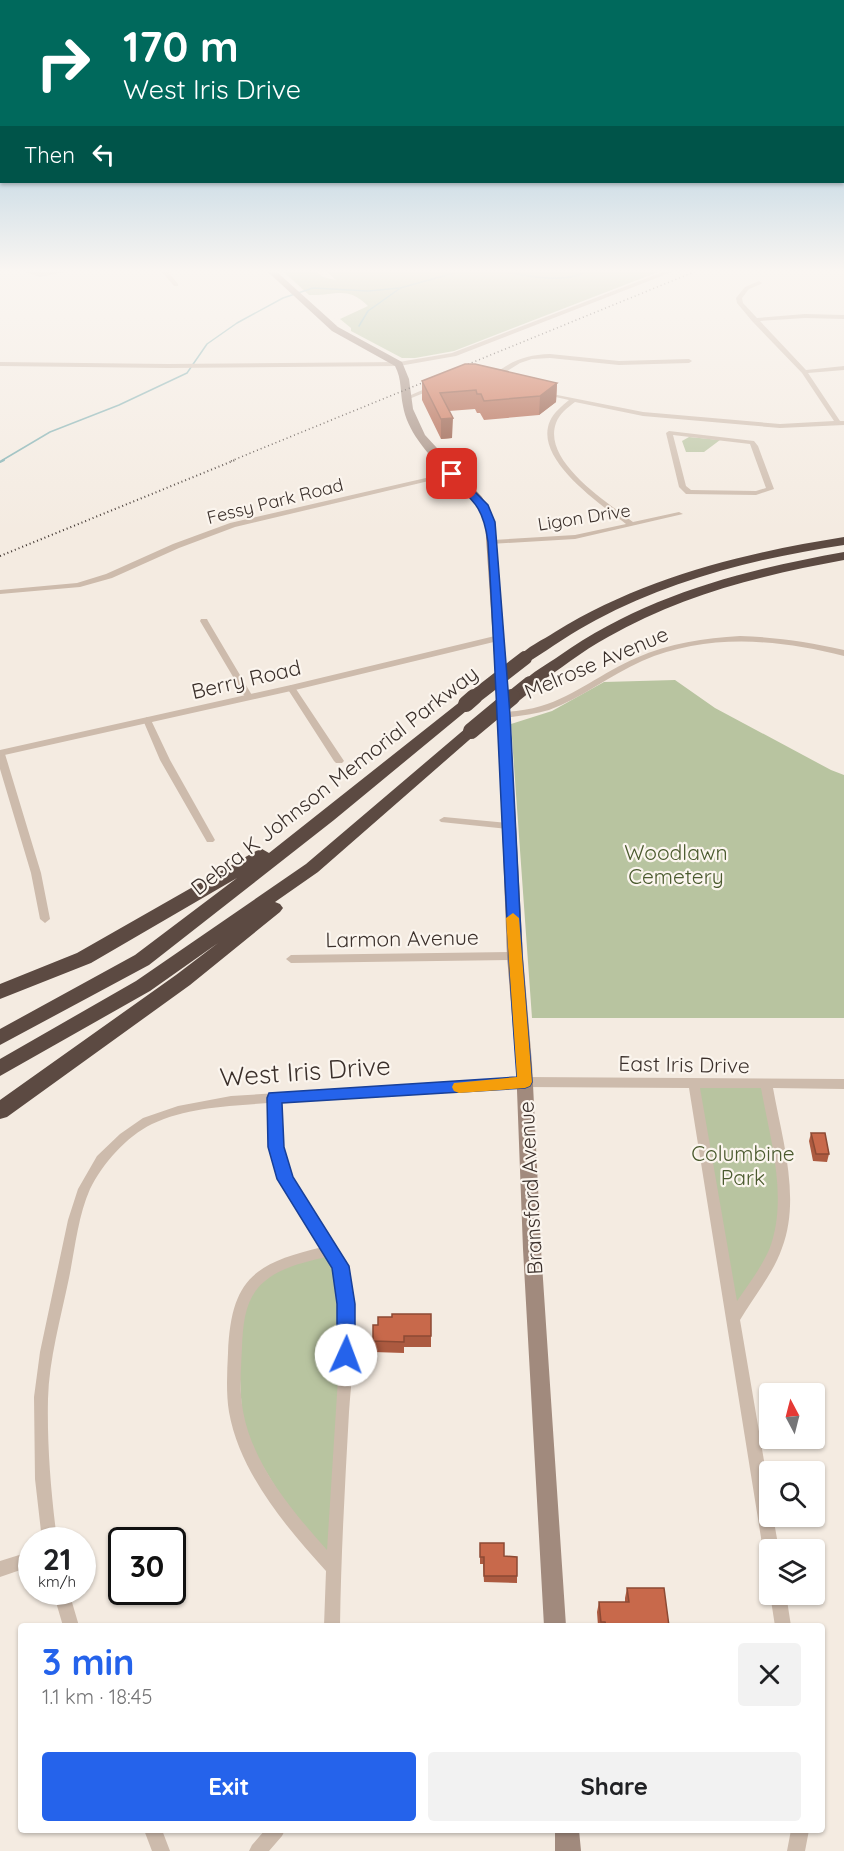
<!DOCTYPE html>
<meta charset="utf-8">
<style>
body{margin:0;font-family:Quicksand,sans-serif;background:#f2f2f2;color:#202124;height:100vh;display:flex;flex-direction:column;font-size:22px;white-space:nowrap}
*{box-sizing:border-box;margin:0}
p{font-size:20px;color:#757577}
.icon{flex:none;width:33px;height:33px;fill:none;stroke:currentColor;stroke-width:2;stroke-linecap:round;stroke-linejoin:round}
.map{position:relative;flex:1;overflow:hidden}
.drawer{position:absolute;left:18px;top:1623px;width:807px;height:210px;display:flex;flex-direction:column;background:#fff;border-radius:6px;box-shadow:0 2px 4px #0004}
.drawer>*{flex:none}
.guide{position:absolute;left:0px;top:0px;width:844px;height:183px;box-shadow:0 2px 4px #0004;background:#00695c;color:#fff;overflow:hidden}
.needle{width:39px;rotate:353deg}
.fabs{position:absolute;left:759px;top:1383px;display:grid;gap:12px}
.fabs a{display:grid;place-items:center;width:66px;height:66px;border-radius:6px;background:#fff;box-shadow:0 2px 4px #0004;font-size:30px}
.speed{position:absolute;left:18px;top:1527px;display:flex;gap:12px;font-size:30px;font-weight:700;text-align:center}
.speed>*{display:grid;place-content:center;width:78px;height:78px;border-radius:50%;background:#fff;box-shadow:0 2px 4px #0004;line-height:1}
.speed small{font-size:15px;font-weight:400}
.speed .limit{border:3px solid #111;border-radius:9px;background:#fff;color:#111}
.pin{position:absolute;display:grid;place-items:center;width:51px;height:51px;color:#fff;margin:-26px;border-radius:12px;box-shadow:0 3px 9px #0006}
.me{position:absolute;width:66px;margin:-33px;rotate:2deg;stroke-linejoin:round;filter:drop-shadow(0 0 4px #0008)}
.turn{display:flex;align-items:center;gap:21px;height:126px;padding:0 24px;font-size:27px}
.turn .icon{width:78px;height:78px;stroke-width:2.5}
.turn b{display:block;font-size:42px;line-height:51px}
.then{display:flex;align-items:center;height:57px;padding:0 24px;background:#0003;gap:12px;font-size:22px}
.round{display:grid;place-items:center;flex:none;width:63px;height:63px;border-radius:6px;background:#f2f2f2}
.summary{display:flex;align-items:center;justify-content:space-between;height:102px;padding:0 24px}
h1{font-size:36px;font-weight:800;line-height:45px;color:#2563eb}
.primary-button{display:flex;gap:12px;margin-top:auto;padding:12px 24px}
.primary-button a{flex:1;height:69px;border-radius:6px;background:#2563eb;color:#fff;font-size:24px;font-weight:800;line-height:69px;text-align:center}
.primary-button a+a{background:#f2f2f2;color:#202124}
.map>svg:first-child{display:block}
.green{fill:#b8c4a0}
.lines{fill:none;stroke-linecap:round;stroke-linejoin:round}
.stream-far1{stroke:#7fb0b2;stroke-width:1.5}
.stream{stroke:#7fb0b2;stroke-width:2}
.minor{fill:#cdbbac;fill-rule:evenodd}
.tertiary{fill:#cdbbac;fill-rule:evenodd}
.secondary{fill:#a18a7d;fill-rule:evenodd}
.motorway{fill:#5c4a42;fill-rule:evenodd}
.rail-far1{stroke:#3b302b;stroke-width:1.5;stroke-dasharray:1 3;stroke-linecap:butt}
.rail{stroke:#3b302b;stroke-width:2;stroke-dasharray:1 3;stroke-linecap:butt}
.motorway-bridge-far1{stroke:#5c4a42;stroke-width:14}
.motorway-bridge{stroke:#5c4a42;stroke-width:16}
.wall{fill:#ac5a40}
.shaded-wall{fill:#8c4a34}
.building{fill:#c8694b;stroke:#8c4a34;stroke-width:1.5}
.route{fill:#2563eb;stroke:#184099;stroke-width:1.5}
.slow{fill:#f59e0b}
.labels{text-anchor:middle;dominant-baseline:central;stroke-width:4.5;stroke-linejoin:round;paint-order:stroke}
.far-street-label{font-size:18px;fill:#3b302b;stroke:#fbf5ee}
.street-label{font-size:21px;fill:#3b302b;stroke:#fbf5ee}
.park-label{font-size:21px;fill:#4a5a2e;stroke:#fbf5ee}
.near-street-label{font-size:26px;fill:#3b302b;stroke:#fbf5ee}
</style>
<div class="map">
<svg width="844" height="1851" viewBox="0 0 844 1851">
<rect width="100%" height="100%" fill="#f4ebe1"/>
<!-- green -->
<path class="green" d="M 284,272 L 317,272 L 323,277 L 336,280 L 327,272 L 658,272 L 454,351 L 415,358 L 402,358 L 351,331 L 351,328 L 340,319 L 368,306 C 347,285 335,296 309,295 Z
M 689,437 L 720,440 L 704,452 L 686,452 L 682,441 Z
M 675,680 L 715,708 L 831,770 L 844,775 L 844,1018 L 532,1018 L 511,724 L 552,711 L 604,682 Z
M 694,1084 L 766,1084 L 781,1179 L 776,1249 L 733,1319 Z
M 332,1250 L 345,1285 L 333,1568 L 309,1542 L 243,1434 L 237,1324 L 259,1277 Z"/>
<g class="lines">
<!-- stream-far1 -->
<path class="stream-far1" d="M 504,272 C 532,276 559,284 586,272
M 359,326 L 368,311 L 399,289
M 1,461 L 50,432 L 119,405 L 187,373 L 207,344 L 237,323 L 283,298 L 313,288 L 368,291 L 400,288 L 458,272"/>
<!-- stream -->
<path class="stream" d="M 0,462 L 4,460"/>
<!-- minor -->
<path class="minor" d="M 25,272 L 65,272 L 40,277 Z
M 162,272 L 168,272 L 178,284 L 178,286 L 174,286 Z
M 759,281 L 762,283 L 761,284 L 749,289 L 742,298 L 743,303 L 757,318 L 805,314 L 844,315 L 844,319 L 805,318 L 760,321 L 806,370 L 844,366 L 844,370 L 808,373 L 840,421 L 844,421 L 844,425 L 780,428 L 643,416 L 575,402 C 568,407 559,414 556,423 C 542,461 607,502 633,522 L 679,512 L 683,514 L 575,539 L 490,544 L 489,542 L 493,540 L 575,535 L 626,524 C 601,504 533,459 550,421 C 554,412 562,406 569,400 L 542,394 L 542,392 L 643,412 L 780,424 L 834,421 L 802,373 L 752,321 L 737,303 L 736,298 L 745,287 Z
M 550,354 L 619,361 L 689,359 L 692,361 L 689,363 L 619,365 L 550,358 L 532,359 L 520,363 L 496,378 L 491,377 C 510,361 525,355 550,354 Z
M 434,385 L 436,386 L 436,388 L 409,399 L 404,398 Z
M 669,431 L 754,441 L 758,446 L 774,489 L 756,495 L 686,494 L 679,487 L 666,433 ZM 673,435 L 750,444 L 766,488 L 756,491 L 691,490 L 686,486 Z
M 452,472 L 454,473 L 454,475 L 235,527 L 179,548 L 112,578 L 80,587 L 0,594 L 0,590 L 77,583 L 106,574 L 173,544 L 230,523 Z
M 201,619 L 207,619 L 208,621 L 253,697 L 252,699 L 246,699 L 245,697 L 200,621 Z
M 740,636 C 776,637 809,642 844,650 L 844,656 C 777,639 707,633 642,661 C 610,675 582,698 549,710 C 535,714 519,716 504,718 L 500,715 L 504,712 C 516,711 529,710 541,706 C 575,696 603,672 636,658 C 670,643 704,638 740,636 Z
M 291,685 L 294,686 L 344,761 L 342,763 L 336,763 L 334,761 L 287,688 Z
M 147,717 L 151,720 L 170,760 L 215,840 L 213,842 L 207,842 L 160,760 L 143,720 Z
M 0,751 L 5,754 L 41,873 L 50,919 L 45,923 L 40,919 L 31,873 L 0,769 Z
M 444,817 L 508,823 L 513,826 L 508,829 L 441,822 L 439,820 Z
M 515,952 L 520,956 L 515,960 L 291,963 L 286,959 L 291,955 Z
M 525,1077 L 844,1079 L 844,1089 L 773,1088 C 782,1139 801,1198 782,1248 C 773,1274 754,1296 740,1320 L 770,1496 L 770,1516 L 773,1516 L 779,1550 L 770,1550 L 770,1557 L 766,1555 L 763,1550 L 689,1088 L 525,1087 L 280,1102 C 280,1128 280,1155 292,1178 C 309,1216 344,1243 352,1285 C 359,1326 352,1370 349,1412 C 345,1483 341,1555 340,1626 L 324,1626 L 326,1571 C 286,1527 240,1473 229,1412 C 226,1393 227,1373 228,1353 C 231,1279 254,1263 323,1247 C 306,1221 284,1197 275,1168 C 268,1147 268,1125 268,1103 C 230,1106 187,1107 152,1124 C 126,1137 103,1163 90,1189 C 78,1216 75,1249 69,1278 C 61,1317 49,1359 48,1399 C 47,1446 51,1493 57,1540 L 42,1540 L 35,1479 L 34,1397 L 40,1352 L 68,1220 L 78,1189 L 97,1156 L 120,1134 L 143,1118 L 178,1106 L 231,1096 ZM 700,1088 L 761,1088 C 770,1139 789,1199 769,1250 C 761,1268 748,1285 737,1301 ZM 329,1256 L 338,1285 L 341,1332 L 327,1550 C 292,1511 252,1463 243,1411 C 239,1390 241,1368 242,1347 C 243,1323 245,1297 265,1281 C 283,1266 307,1262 329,1256 Z
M 32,1551 L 32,1566 L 0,1577 L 0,1561 Z
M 53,1592 L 69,1592 L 79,1626 L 63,1626 Z
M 770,1594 L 786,1594 L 791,1626 L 775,1626 Z
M 144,1830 L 162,1830 L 170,1851 L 152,1851 Z
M 265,1830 L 285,1830 L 282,1836 L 269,1851 L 249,1851 L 252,1845 Z
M 791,1830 L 809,1830 L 805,1851 L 787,1851 Z"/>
<!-- tertiary -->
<path class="tertiary" d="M 663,272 L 672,272 L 456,356 L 399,366 L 168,368 L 0,366 L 0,362 L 168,364 L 399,362 L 452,353 Z
M 499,635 L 504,638 L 502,640 L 291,691 L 0,756 L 0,750 L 291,685 Z"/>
<!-- secondary -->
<path class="secondary" d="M 268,272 L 277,272 L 338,327 L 402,362 L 409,379 L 413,409 L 425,435 L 482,497 L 495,522 L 510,715 L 523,956 L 532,1064 L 541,1249 L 566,1626 L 544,1626 L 523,1249 L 516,1064 L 507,956 L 498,715 L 485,522 C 471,488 438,470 418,440 C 411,430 405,418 403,406 C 400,392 402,379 395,366 L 332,331 Z
M 555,1830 L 579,1830 L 581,1851 L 555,1851 Z"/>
<!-- motorway -->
<path class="motorway" d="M 844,537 L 844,545 C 758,558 673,579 596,620 C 573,632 552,647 530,661 L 520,661 L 518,658 C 526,647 543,640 555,632 C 642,578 743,553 844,537 Z
M 844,552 L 844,560 C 762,575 681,595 608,637 C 582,651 559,670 535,686 L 525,686 L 523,683 C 531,672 548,664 559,656 C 644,596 743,570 844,552 Z
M 466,699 L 474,704 L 471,707 L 334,820 L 149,965 L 0,1045 L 0,1029 L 135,955 L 237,878 L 91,963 L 0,999 L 0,984 L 77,953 L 256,851 L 262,849 L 269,853 L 461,701 Z
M 471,726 L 479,731 L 476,734 L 318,872 L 275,902 L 280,904 L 283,908 L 280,912 L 190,985 L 7,1117 L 0,1119 L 0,1100 L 176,975 L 218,943 L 150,991 L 0,1076 L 0,1059 L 136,981 L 306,864 L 466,728 Z"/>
<!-- rail-far1 -->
<path class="rail-far1" d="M 231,461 L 694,272"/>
<!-- rail -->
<path class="rail" d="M 0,556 L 235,460"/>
<!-- motorway-bridge-far1 -->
<path class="motorway-bridge-far1" d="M 472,699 L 525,658
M 510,699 L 530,683"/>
<!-- motorway-bridge -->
<path class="motorway-bridge" d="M 466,704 L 474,697
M 471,731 L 512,697"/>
</g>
<!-- wall -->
<path class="wall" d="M 422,381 L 557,383 L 556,402 L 539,415 L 484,420 L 480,413 L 477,413 L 475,409 L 449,411 L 452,438 L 441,439 L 422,400 Z
M 811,1133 L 829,1154 L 827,1162 L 813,1161 L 809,1141 Z
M 431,1314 L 431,1347 L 404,1347 L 404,1353 L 373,1352 L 373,1341 L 378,1325 L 392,1317 Z
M 480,1543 L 504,1556 L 517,1576 L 517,1583 L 484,1582 L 483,1564 L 480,1564 Z
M 627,1588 L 669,1626 L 598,1626 L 597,1612 L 599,1602 L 625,1602 L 625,1598 Z"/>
<!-- shaded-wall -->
<path class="shaded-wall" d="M 557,383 L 556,402 L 539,415 L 540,396 Z
M 453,418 L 452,438 L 441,439 L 441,419 Z"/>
<!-- building -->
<path class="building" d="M 465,364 L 475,364 L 557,383 L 540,396 L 484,401 L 481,394 L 477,394 L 476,390 L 440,393 L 453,418 L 441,419 L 422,381 Z
M 811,1133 L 825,1133 L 829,1154 L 816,1154 Z
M 392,1314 L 431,1314 L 431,1336 L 404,1336 L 404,1342 L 373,1341 L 373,1325 L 378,1325 L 378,1317 L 392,1317 Z
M 480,1543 L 504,1543 L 504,1556 L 517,1557 L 517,1576 L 484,1576 L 484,1557 L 480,1557 Z
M 627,1588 L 664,1588 L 669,1626 L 606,1626 L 605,1622 L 601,1622 L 599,1602 L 629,1602 Z"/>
<!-- sky -->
<linearGradient id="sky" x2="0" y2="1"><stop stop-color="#7eb2d2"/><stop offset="0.51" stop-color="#faf6f2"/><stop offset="1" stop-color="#faf6f2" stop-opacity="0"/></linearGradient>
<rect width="844" height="531" fill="url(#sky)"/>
<!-- route -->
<path class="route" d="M 448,472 L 455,472 L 488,505 L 495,522 L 510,715 L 522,956 L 532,1082 L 530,1086 L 525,1088 L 282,1103 L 284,1147 L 293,1177 L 349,1266 L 355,1304 L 355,1355 L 352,1360 L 346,1363 L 339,1360 L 337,1355 L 337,1304 L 332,1268 L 277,1179 L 268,1147 L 267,1098 L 269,1093 L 517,1077 C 503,899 499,720 488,542 C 483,505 473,501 448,476 Z"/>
<!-- slow -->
<path class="slow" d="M 513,913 L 519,918 L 532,1082 L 530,1086 L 525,1088 L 459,1093 L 454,1091 L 452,1087 L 454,1083 L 517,1077 L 506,918 Z"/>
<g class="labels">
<!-- far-street labels -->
<g class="far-street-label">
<text transform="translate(275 501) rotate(-14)">Fessy Park Road</text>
<text transform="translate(584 517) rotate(-9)">Ligon Drive</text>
</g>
<!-- street labels -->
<g class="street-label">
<text transform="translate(596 662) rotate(-23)">Melrose Avenue</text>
<text transform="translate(246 679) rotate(-13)">Berry Road</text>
<text transform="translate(334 780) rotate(-38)">Debra K Johnson Memorial Parkway</text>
<text transform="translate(402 938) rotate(-1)">Larmon Avenue</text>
<text transform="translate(684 1064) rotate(1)">East Iris Drive</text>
<text transform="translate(530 1188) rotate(-93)">Bransford Avenue</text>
</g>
<!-- park labels -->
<g class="park-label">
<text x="676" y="852">Woodlawn<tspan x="676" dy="24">Cemetery</tspan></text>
<text x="743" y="1153">Columbine<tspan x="743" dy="24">Park</tspan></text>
</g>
<!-- near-street labels -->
<g class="near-street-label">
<text transform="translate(305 1071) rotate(-4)">West Iris Drive</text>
</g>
</g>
</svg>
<div class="fabs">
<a><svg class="needle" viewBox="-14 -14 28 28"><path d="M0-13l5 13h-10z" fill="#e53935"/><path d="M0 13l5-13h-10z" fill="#757577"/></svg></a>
<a><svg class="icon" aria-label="search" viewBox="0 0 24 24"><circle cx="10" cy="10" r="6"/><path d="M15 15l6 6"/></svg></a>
<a><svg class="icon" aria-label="layers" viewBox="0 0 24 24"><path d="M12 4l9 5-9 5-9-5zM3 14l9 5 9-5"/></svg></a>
</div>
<div class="speed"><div>21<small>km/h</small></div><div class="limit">30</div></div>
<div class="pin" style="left:452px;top:474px;background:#d93025"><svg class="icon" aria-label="arrive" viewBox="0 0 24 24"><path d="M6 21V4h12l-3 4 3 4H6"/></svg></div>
<svg class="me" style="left:346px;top:1355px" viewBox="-20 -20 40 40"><circle r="19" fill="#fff"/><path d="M0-13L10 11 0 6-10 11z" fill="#2563eb"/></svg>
<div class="guide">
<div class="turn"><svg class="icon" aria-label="right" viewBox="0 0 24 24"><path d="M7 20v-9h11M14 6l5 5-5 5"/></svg><div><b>170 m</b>West Iris Drive</div></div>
<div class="then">Then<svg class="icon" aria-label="left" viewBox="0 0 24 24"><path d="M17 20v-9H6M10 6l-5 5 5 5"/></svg></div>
</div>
<section class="drawer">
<div class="summary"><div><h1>3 min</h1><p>1.1 km · 18:45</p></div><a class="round"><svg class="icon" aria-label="close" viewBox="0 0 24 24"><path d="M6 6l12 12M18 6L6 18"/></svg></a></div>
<div class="primary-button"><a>Exit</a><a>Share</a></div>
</section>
</div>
